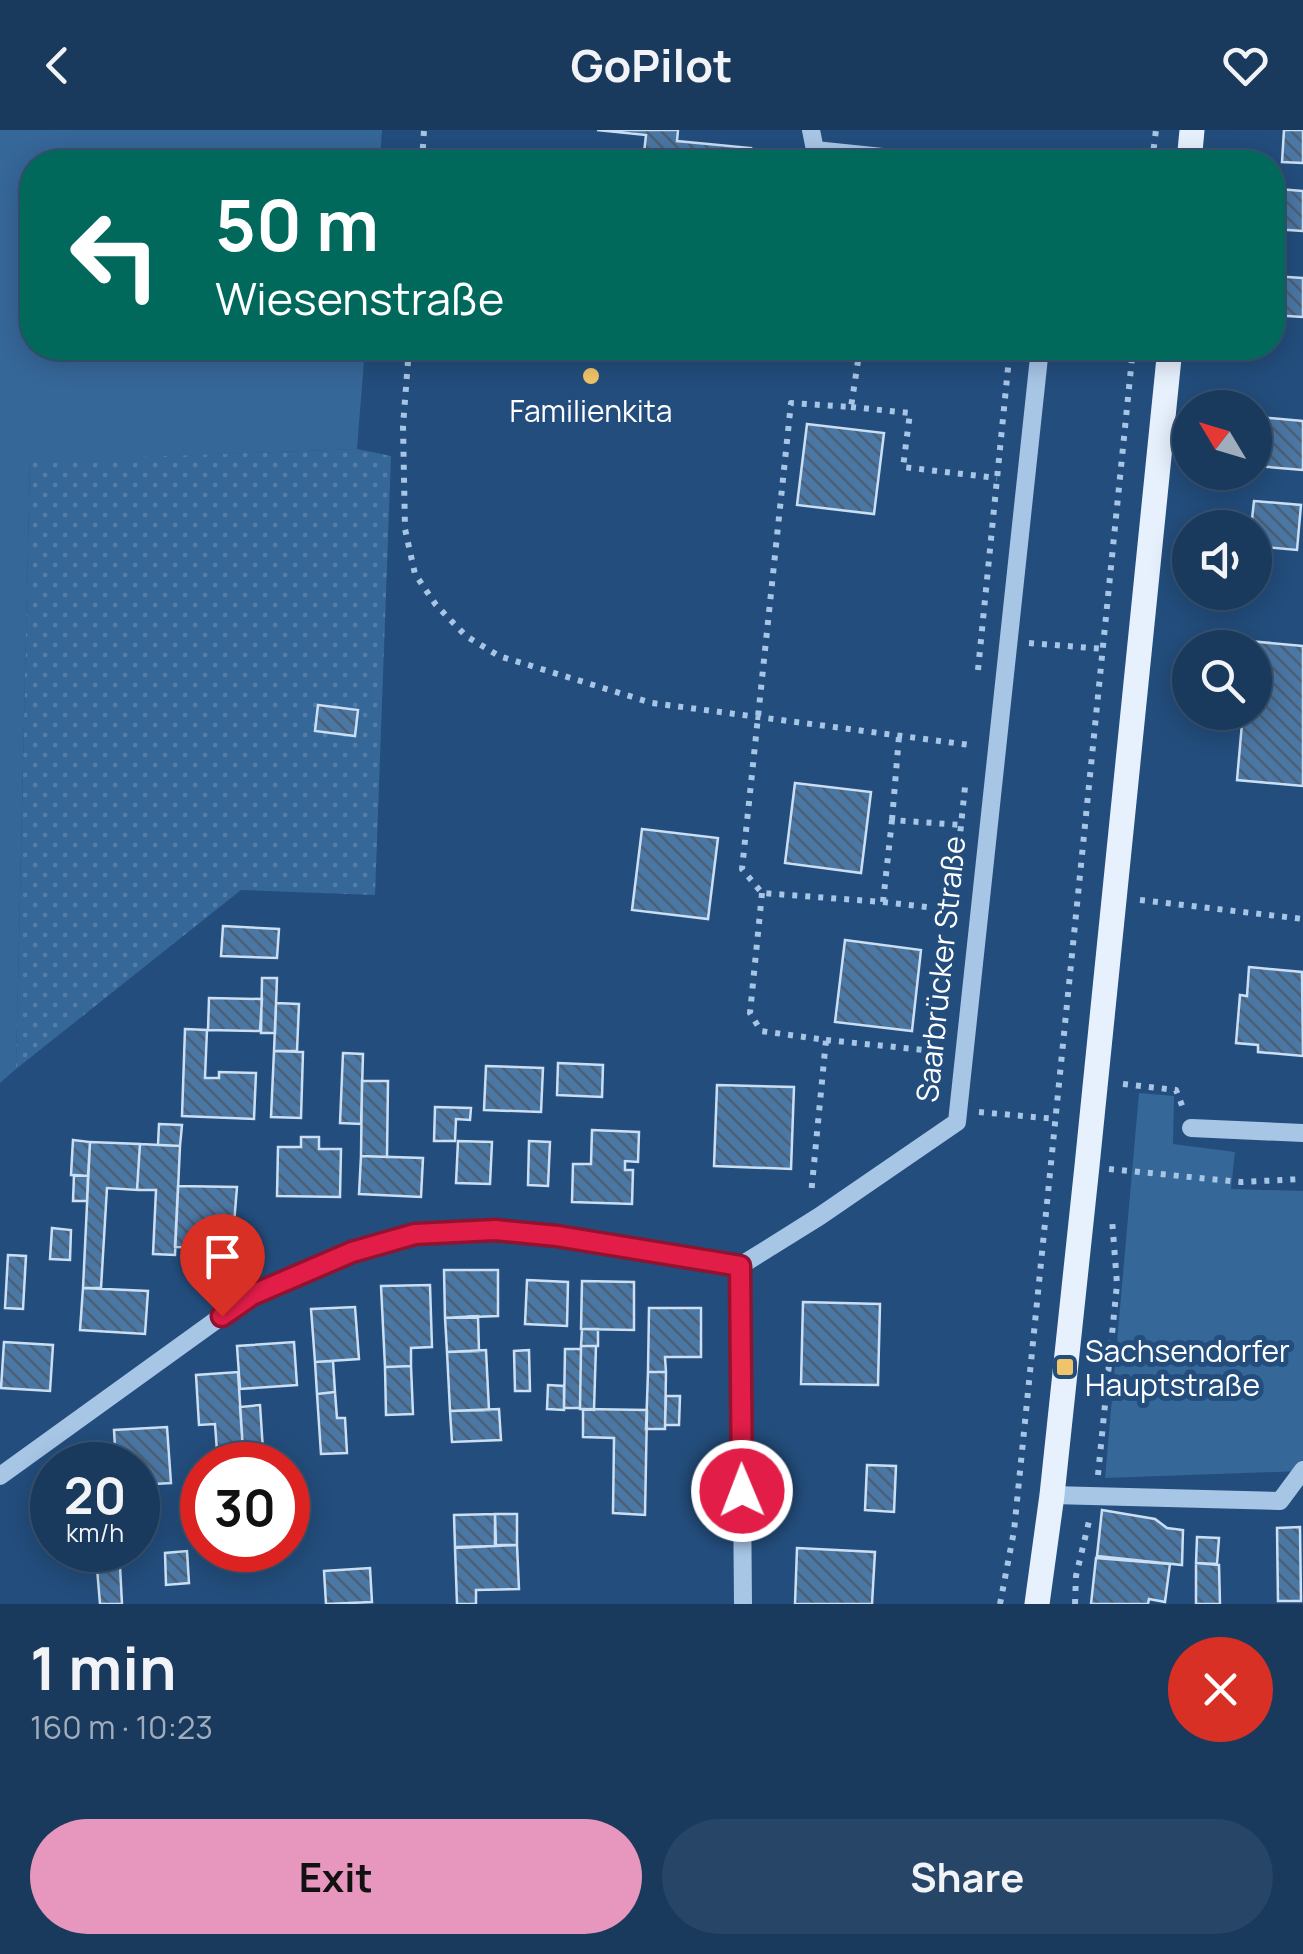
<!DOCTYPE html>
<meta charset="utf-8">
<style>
body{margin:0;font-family:Manrope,sans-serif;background:#274566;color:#f1f3f6;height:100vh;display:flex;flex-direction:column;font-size:38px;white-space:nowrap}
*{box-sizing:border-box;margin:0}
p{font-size:32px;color:#9fadbc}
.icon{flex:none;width:55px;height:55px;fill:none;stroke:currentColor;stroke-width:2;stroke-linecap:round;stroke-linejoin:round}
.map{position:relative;height:1474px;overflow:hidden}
.side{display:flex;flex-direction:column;background:#1a3a5d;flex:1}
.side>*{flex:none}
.guide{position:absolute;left:20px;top:20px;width:1265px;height:210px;border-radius:40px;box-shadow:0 5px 25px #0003,0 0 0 2px #385472;background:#00695c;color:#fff;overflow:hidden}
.needle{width:65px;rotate:308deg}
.buttons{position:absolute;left:1172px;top:260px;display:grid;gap:20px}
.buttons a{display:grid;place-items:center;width:100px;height:100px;border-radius:50%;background:#1a3a5d;box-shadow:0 5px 25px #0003,0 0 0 2px #385472;font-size:50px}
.speed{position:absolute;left:30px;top:1312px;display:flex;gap:20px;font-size:50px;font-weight:700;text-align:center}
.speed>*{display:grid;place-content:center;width:130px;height:130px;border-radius:50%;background:#1a3a5d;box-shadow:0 5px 25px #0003,0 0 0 2px #385472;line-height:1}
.speed small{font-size:25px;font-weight:400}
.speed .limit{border:15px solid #d22;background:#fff;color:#111}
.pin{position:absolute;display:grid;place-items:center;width:85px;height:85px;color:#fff;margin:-102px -42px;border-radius:50% 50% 50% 0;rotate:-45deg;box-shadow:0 0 10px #0007}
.pin .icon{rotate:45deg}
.me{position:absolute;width:110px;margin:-55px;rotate:359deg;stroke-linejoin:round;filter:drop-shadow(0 0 8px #0008)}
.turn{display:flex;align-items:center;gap:35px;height:210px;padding:0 30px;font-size:45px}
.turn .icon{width:130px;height:130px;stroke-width:2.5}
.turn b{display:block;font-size:70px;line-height:85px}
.round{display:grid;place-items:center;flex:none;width:105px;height:105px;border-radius:52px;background:#274566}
.summary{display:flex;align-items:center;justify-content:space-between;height:170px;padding:0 30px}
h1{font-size:60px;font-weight:700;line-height:75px}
.primary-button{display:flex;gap:20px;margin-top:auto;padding:20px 30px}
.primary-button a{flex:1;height:115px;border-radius:60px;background:#e797bd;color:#111;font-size:40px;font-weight:700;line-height:115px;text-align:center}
.primary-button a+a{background:#274566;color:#f1f3f6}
header{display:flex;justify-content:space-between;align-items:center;height:130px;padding:0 30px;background:#1a3a5d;font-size:45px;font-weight:700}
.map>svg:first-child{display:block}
.grass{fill:#366799}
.garden{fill:url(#garden-dots)}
.building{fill:url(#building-back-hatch);stroke:#cadff4;stroke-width:2.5}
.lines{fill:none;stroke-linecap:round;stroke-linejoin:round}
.path{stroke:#a7c5e5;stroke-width:6;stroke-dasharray:5 8;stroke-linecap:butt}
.minor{stroke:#a7c5e5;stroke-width:18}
.major{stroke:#e7f0fd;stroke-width:25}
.route-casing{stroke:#92132f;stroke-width:25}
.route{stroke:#e11d48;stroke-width:18}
.poi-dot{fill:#f0c46a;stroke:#234d7c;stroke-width:4}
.labels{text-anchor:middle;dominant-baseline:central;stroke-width:10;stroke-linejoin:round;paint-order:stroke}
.poi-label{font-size:30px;fill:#fff;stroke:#234d7c}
.street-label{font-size:30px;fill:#fff;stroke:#234d7c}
</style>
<header><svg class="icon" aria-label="back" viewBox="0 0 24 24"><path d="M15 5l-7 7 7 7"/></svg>GoPilot<svg class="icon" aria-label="heart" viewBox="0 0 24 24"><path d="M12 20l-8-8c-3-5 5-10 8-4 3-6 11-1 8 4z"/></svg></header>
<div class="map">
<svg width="1303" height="1474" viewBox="0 0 1303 1474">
<defs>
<pattern id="garden-dots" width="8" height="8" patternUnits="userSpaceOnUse" patternTransform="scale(2.5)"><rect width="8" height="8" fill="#366799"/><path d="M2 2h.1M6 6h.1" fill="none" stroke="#547ea8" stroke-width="1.8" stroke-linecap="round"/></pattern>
<pattern id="building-back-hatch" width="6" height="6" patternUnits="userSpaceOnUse" patternTransform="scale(2.5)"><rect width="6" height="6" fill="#4b77a5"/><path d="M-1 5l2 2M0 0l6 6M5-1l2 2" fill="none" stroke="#4c5f74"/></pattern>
</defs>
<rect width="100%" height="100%" fill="#234d7c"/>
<!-- grass -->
<path class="grass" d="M 0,0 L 382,0 L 380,32 L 32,32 L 32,218 L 365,218 L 357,319 L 30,332 L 16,939 L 0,953 Z
M 1139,963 L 1174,966 L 1173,1014 L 1235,1022 L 1231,1059 L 1303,1061 L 1303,1341 L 1105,1348 Z"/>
<!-- garden -->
<path class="garden" d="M 357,319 L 391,326 L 375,765 L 241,760 L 16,939 L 30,331 Z"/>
<!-- building -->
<path class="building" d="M 597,0 L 678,0 L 677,11 L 751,18 L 749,32 L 643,32 L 646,5 Z
M 1284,0 L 1303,0 L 1303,33 L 1282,32 Z
M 1278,59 L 1303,61 L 1303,101 L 1274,99 Z
M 1272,146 L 1303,148 L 1303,187 L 1272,185 Z
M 757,218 L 835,218 L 834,227 Z
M 1259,287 L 1303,291 L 1303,340 L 1256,336 Z
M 807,294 L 884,303 L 874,384 L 797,375 Z
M 1254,371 L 1301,375 L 1297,420 L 1255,416 L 1255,398 L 1251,398 Z
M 1249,511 L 1303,516 L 1303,656 L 1237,650 L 1243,582 L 1255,582 L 1255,518 L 1249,518 Z
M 318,575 L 358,580 L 355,606 L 315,601 Z
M 795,653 L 871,662 L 861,743 L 785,733 Z
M 642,699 L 718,708 L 708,789 L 632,780 Z
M 223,796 L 279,799 L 277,828 L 221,826 Z
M 845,810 L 921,820 L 912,901 L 835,892 Z
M 1249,837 L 1302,842 L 1303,926 L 1258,922 L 1258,915 L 1236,913 L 1240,865 L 1247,866 Z
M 262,848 L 277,848 L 275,903 L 261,903 Z
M 209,868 L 262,869 L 260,901 L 208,900 Z
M 276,873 L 299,874 L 297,921 L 274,921 Z
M 185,899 L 207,900 L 205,948 L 219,948 L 219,942 L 256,943 L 254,989 L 182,986 Z
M 274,921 L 303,922 L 301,988 L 271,987 Z
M 343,923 L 363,924 L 361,994 L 340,993 Z
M 558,933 L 603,935 L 602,967 L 557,965 Z
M 486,936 L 543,938 L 541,982 L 484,980 Z
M 362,951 L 388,951 L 387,1027 L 361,1026 Z
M 717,955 L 794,957 L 791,1039 L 714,1036 Z
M 435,977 L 471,978 L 470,990 L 456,989 L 455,1011 L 434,1011 Z
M 159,994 L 182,995 L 180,1016 L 158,1015 Z
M 592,1000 L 639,1002 L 638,1032 L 625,1031 L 625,1040 L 633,1040 L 632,1074 L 572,1072 L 573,1034 L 591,1034 Z
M 301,1007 L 319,1007 L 319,1019 L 341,1019 L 340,1067 L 277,1066 L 278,1017 L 301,1017 Z
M 73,1010 L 90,1012 L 88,1046 L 71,1045 Z
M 458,1011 L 492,1012 L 490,1054 L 456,1053 Z
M 529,1011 L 550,1012 L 548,1056 L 528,1055 Z
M 90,1012 L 140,1014 L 137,1060 L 107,1058 L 101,1158 L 83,1158 Z
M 140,1014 L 180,1016 L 175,1125 L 153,1124 L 156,1060 L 137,1060 Z
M 361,1026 L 423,1028 L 421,1067 L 359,1064 Z
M 74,1045 L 88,1046 L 87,1071 L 73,1071 Z
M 178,1056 L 237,1057 L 232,1118 L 175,1117 Z
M 52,1098 L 71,1100 L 70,1130 L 50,1129 Z
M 8,1125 L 26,1126 L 23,1179 L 5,1178 Z
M 444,1140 L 498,1140 L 498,1186 L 445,1188 Z
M 527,1150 L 568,1152 L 567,1196 L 525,1194 Z
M 582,1151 L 634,1152 L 634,1200 L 581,1199 Z
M 430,1155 L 432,1217 L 411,1218 L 411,1236 L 385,1237 L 381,1156 Z
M 83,1158 L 148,1161 L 145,1204 L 80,1200 Z
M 803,1172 L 880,1174 L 878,1255 L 801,1254 Z
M 355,1177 L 359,1229 L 315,1232 L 311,1179 Z
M 649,1178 L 701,1178 L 701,1227 L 665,1227 L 666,1242 L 648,1242 Z
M 478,1186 L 479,1221 L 447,1222 L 445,1188 Z
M 582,1199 L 598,1199 L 598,1216 L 581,1216 Z
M 4,1212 L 53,1215 L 50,1261 L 1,1258 Z
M 294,1212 L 297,1255 L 240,1259 L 237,1216 Z
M 581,1216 L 596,1216 L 594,1280 L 580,1279 Z
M 565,1219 L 581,1219 L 580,1278 L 564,1278 Z
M 486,1220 L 489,1280 L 450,1281 L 447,1222 Z
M 529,1220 L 530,1261 L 515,1261 L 514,1221 Z
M 333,1231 L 335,1262 L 317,1264 L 315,1232 Z
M 411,1236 L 413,1284 L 386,1285 L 385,1237 Z
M 238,1242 L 244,1335 L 218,1335 L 215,1294 L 199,1295 L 196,1245 Z
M 648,1242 L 666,1242 L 665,1299 L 646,1299 Z
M 548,1255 L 564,1256 L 564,1280 L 547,1279 Z
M 335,1262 L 337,1288 L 345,1288 L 347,1323 L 321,1324 L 317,1264 Z
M 666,1266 L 680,1266 L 679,1295 L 665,1295 Z
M 260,1275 L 264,1335 L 244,1335 L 240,1277 Z
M 499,1279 L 501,1310 L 452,1312 L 450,1281 Z
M 583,1279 L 647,1280 L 645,1385 L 613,1383 L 614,1308 L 583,1307 Z
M 167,1297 L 171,1353 L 138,1355 L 138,1335 L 116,1335 L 114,1300 Z
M 867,1335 L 896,1336 L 894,1382 L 865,1380 Z
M 1102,1380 L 1155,1389 L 1167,1398 L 1183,1400 L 1182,1435 L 1097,1426 Z
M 495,1384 L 495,1416 L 455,1417 L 454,1385 Z
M 495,1384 L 517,1384 L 517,1415 L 496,1415 Z
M 1300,1397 L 1301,1471 L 1278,1471 L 1277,1398 Z
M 1197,1407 L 1219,1408 L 1217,1434 L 1196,1433 Z
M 517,1415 L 519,1459 L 476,1460 L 476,1474 L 457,1474 L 455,1418 Z
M 797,1418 L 875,1422 L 872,1474 L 795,1474 Z
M 97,1420 L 119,1420 L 120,1436 L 98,1437 Z
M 187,1421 L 189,1453 L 166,1455 L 165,1423 Z
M 1096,1428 L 1170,1434 L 1165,1472 L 1149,1469 L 1148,1474 L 1091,1474 Z
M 1196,1433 L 1219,1435 L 1220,1474 L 1196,1474 Z
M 120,1436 L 122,1474 L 100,1474 L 97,1438 Z
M 370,1438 L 372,1472 L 326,1474 L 324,1441 Z"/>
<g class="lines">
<!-- path -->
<path class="path" d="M 422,32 L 424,0
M 1152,32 L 1156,0
M 409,218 L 403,296 L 405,399 L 415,444 L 436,475 L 466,506 L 499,526 L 652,573 L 970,615
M 860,218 L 851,277 L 791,273 L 742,739 L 762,763 L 883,772 L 892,690 L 961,695
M 851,277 L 910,283 L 903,337 L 997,348
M 1029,513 L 1104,519
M 978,540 L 1010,218
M 892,690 L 899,606
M 955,753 L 965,657
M 762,763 L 750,883 L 761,901 L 826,910 L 811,1065
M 1140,770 L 1303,789
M 883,772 L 952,780
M 826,910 L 944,922
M 1123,954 L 1176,960 L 1183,978
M 979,982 L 1056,989
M 1109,1039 L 1241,1052 L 1303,1049
M 1098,1345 L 1117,1154 L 1112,1089
M 1000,1474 L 1014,1401 L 1133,218
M 1075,1474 L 1076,1446 L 1090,1387"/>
<!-- minor -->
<path class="minor" d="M 811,0 L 815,20 L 931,32
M 1191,998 L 1303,1003
M 0,1346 L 251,1165 L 352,1122 L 415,1105 L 495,1100 L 557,1105 L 740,1136
M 1052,1365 L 1280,1371 L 1303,1340
M 743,1474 L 740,1136 L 820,1086 L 957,992 L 1040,218"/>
<!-- major -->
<path class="major" d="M 1189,32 L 1192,0
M 1037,1474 L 1052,1365 L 1087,1036 L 1170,218"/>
</g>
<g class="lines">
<defs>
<path id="route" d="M 222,1186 L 252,1165 L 352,1122 L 415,1104 L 495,1100 L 557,1106 L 740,1136 L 742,1361"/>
</defs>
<!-- route casing -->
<use href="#route" class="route-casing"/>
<!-- route -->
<use href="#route" class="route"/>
</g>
<!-- markers -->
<g class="poi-dot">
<circle cx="591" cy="246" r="10"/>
<rect x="1055" y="1227" width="20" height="20" rx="5"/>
</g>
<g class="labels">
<!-- poi labels -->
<g class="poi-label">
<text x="591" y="280">Familienkita</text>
<text x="1085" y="1220" text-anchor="start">Sachsendorfer<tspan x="1085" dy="34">Hauptstraße</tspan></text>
</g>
<!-- street labels -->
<g class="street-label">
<text transform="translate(940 839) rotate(-84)">Saarbrücker Straße</text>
</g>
</g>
</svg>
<div class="buttons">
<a><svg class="needle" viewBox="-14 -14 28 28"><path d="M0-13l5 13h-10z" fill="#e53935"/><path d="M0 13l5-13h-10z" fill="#9fadbc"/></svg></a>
<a><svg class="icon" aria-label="sound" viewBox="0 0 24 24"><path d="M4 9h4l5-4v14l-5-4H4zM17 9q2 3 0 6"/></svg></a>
<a><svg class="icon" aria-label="search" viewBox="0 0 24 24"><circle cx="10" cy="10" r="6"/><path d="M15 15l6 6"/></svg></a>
</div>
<div class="speed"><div>20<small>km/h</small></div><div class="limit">30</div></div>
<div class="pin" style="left:222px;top:1186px;background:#d93025"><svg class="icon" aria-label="arrive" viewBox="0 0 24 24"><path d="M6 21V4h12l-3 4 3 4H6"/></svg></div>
<svg class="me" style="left:742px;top:1361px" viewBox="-20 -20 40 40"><circle r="17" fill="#e11d48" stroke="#fff" stroke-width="3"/><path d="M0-11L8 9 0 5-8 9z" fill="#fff"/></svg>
<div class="guide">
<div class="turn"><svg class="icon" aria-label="left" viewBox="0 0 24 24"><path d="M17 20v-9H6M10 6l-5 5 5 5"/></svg><div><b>50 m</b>Wiesenstraße</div></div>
</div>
</div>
<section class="side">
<div class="summary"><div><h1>1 min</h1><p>160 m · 10:23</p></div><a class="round" style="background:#d93025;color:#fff"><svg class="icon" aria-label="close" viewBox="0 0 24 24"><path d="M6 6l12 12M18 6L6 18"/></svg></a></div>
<div class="primary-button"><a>Exit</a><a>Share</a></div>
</section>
